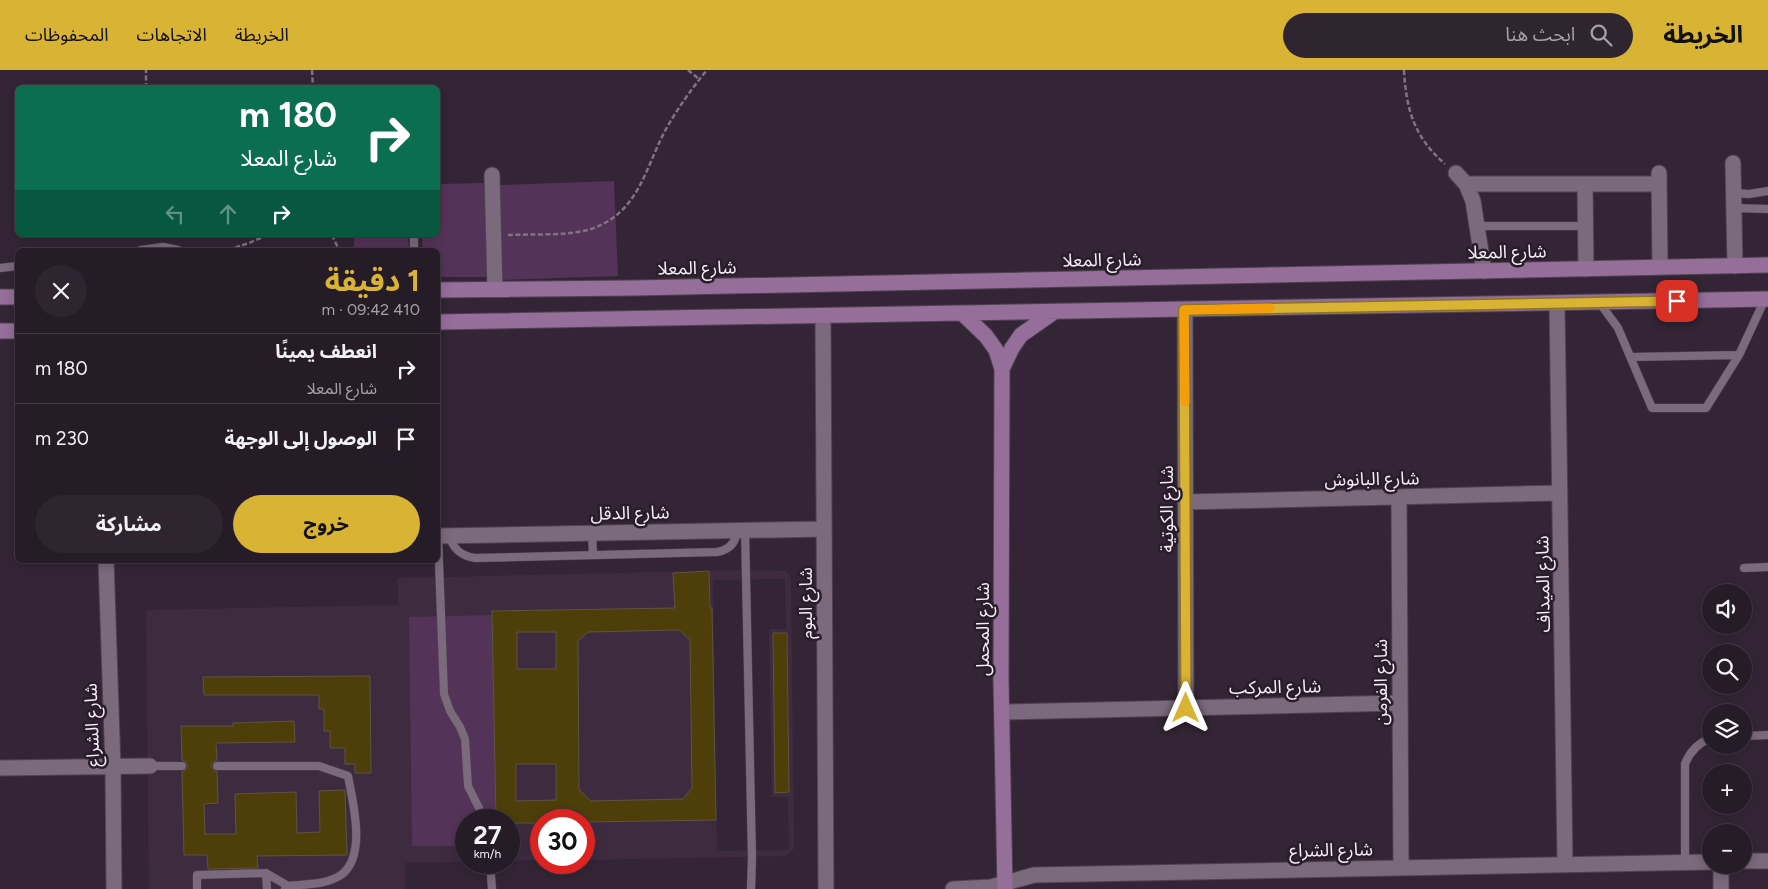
<!DOCTYPE html>
<html lang="ar">
<meta charset="utf-8">
<style>
body{margin:0;font-family:Figtree,"Noto Sans Arabic",sans-serif;background:#2e2530;color:#f1f3f6;direction:rtl;height:100vh;display:flex;flex-direction:column;font-size:19px;white-space:nowrap}
*{box-sizing:border-box;margin:0}
p{font-size:16px;color:#a4a1a8}
.icon{flex:none;width:28px;height:28px;fill:none;stroke:currentColor;stroke-width:2;stroke-linecap:round;stroke-linejoin:round}
.map{position:relative;flex:1;overflow:hidden;direction:ltr}
.drawer{position:absolute;left:15px;top:178px;width:425px;height:315px;display:flex;flex-direction:column;background:#261c28;border-radius:8px;box-shadow:0 2px 12px #0003,0 0 0 1px #423a45;direction:rtl}
.drawer>*{flex:none}
.top-card{position:absolute;left:15px;top:15px;width:425px;height:152px;border-radius:8px;box-shadow:0 2px 12px #0003,0 0 0 1px #423a45;direction:rtl;background:#0b6e4f;color:#fff;overflow:hidden}
.buttons{position:absolute;left:1702px;top:514px;display:grid;gap:10px}
.buttons a{display:grid;place-items:center;width:50px;height:50px;border-radius:50%;background:#261c28;box-shadow:0 2px 12px #0003,0 0 0 1px #423a45;font-size:25px}
.speed{position:absolute;left:455px;top:739px;display:flex;gap:10px;font-size:25px;font-weight:700;text-align:center}
.speed>*{display:grid;place-content:center;width:65px;height:65px;border-radius:50%;background:#261c28;box-shadow:0 2px 12px #0003,0 0 0 1px #423a45;line-height:1}
.speed small{font-size:12px;font-weight:400}
.speed .limit{border:8px solid #d22;background:#fff;color:#111}
.pin{position:absolute;display:grid;place-items:center;width:42px;height:42px;color:#fff;margin:-21px;border-radius:10px;box-shadow:0 2px 8px #0006}
.me{position:absolute;width:55px;margin:-28px;rotate:0deg;stroke-linejoin:round;filter:drop-shadow(0 0 4px #0008)}
.turn{display:flex;align-items:center;gap:18px;height:105px;padding:0 20px;font-size:22px}
.turn .icon{width:65px;height:65px;stroke-width:2.5}
.turn b{display:block;font-size:35px;line-height:42px}
.lanes{display:flex;align-items:center;height:48px;padding:0 20px;background:#0003;justify-content:center;gap:25px;direction:ltr}
.lanes .off{opacity:.35}
.round{display:grid;place-items:center;flex:none;width:52px;height:52px;border-radius:26px;background:#2e2530}
.summary{display:flex;align-items:center;justify-content:space-between;height:85px;padding:0 20px}
h1{font-size:30px;font-weight:700;line-height:38px;color:#d9b334}
.cta{display:flex;gap:10px;margin-top:auto;padding:10px 20px}
.cta a{flex:1;height:58px;border-radius:30px;background:#d9b334;color:#111;font-size:20px;font-weight:700;line-height:58px;text-align:center}
.cta a+a{background:#2e2530;color:#f1f3f6}
ul{padding:0;list-style:none}
li{display:flex;align-items:center;gap:15px;height:70px;padding:0 20px;border-top:1px solid #423a45}
li div{flex:1}
li b{display:block;font-size:19px}
li em{font-style:normal}
header{display:flex;align-items:center;gap:30px;box-sizing:border-box;height:70px;padding:0 25px;background:#d9b334;color:#111}
header strong{font-size:24px}
nav{display:flex;gap:28px;margin-inline-start:auto;font-size:18px}
.search{width:350px;height:45px;background:#2e2530;display:flex;align-items:center;gap:12px;box-sizing:border-box;padding:0 18px;border-radius:28px;color:#a4a1a8;font-size:19px}
.map>svg:first-child{display:block}
.built{fill:#3e2b40;fill-rule:evenodd}
.green{fill:#543358}
.building{fill:#4e3e0a;stroke:#5c5540;fill-rule:evenodd}
.lines{fill:none;stroke-linecap:round;stroke-linejoin:round}
.lane-casing{stroke:#4f4350;stroke-width:9}
.street-casing{stroke:#4f4350;stroke-width:17}
.secondary-casing{stroke:#4f4350;stroke-width:17}
.path{stroke:#807481;stroke-width:2.5;stroke-dasharray:5 2.5;stroke-linecap:butt}
.lane{stroke:#7a6a7c;stroke-width:8}
.street{stroke:#7a6a7c;stroke-width:15}
.secondary{stroke:#956e9a;stroke-width:15}
.route-casing{stroke:#8d7422;stroke-width:12}
.route{stroke:#d9b334;stroke-width:9}
.slow{stroke:#f59e0b;stroke-width:9}
.labels{text-anchor:middle;dominant-baseline:central;stroke-width:5;stroke-linejoin:round;paint-order:stroke}
.street-label{font-size:18px;fill:#f5ecf6;stroke:#291c2b}
</style>
<header>
<strong>الخريطة</strong>
<div class="search"><svg class="icon" aria-label="search" viewBox="0 0 24 24"><circle cx="10" cy="10" r="6"/><path d="M15 15l6 6"/></svg>ابحث هنا</div>
<nav><a>الخريطة</a><a>الاتجاهات</a><a>المحفوظات</a></nav>
</header>
<div class="map">
<svg width="1768" height="819" viewBox="0 0 1768 819">
<rect width="100%" height="100%" fill="#332535"/>
<!-- built -->
<path class="built" d="M 745,500 L 785,501 L 791,507 L 794,779 L 785,786 L 584,790 L 584,750 L 541,750 L 541,790 L 509,791 L 509,750 L 466,750 L 466,792 L 405,793 L 405,819 L 149,819 L 146,540 L 398,535 L 398,508 ZM 785,509 L 786,559 L 769,559 L 772,727 L 788,727 L 789,780 L 717,781 L 713,510 Z"/>
<!-- green -->
<path class="green" d="M 614,111 L 618,206 L 503,210 L 500,115 Z
M 486,113 L 487,207 L 438,207 L 438,180 L 423,180 L 422,165 L 438,165 L 438,114 Z
M 354,165 L 408,165 L 409,180 L 354,180 Z
M 495,545 L 498,750 L 466,750 L 466,776 L 412,776 L 409,547 Z"/>
<!-- building -->
<path class="building" d="M 709,501 L 710,538 L 712,538 L 716,750 L 584,752 L 584,750 L 541,750 L 541,753 L 509,753 L 509,750 L 496,750 L 492,541 L 675,538 L 673,503 ZM 679,560 L 690,570 L 692,718 L 683,729 L 591,731 L 579,720 L 578,571 L 588,562 ZM 517,562 L 556,562 L 556,599 L 517,599 ZM 516,694 L 556,694 L 556,730 L 516,731 Z
M 773,563 L 787,563 L 789,722 L 775,723 Z
M 370,606 L 371,703 L 355,703 L 355,694 L 345,694 L 345,678 L 330,678 L 330,661 L 324,661 L 324,639 L 319,639 L 319,625 L 204,625 L 203,607 Z
M 294,651 L 295,672 L 216,673 L 217,690 L 212,693 L 211,696 L 214,701 L 217,702 L 218,733 L 204,734 L 205,764 L 236,764 L 235,724 L 296,722 L 297,763 L 320,762 L 319,721 L 345,720 L 347,785 L 257,786 L 258,798 L 208,799 L 207,785 L 184,785 L 182,702 L 187,699 L 188,696 L 185,691 L 182,690 L 181,656 L 233,656 L 233,653 Z"/>
<g class="lines">
<defs>
<path id="lane" d="M 1734,123 L 1749,124 L 1768,121
M 1734,138 L 1768,139
M 1477,156 L 1585,156
M 141,180 L 163,177 L 178,180
M 414,180 L 414,165
M 0,198 L 18,196
M 1599,232 L 1618,258 L 1652,338 L 1706,338 L 1739,285
M 1631,287 L 1739,285 L 1765,229
M 745,460 L 752,788 L 751,819
M 592,463 L 593,485
M 449,465 C 453,479 461,486 475,488 L 717,482 C 729,480 736,473 737,460
M 438,466 L 444,624 L 450,641 L 460,657 L 465,669 L 468,716 L 485,750
M 1744,498 L 1768,497
M 1744,666 L 1768,665
M 150,696 L 182,696
M 217,696 L 319,696 L 348,706 C 353,733 367,786 341,805 C 326,815 305,814 288,816
M 490,792 L 492,819
M 1685,792 L 1685,694 C 1690,681 1698,673 1711,668
M 266,803 L 267,819
M 197,819 L 197,805 L 266,803 L 288,816 L 285,819"/>
<path id="street" d="M 1733,93 L 1735,196
M 1456,103 L 1466,114 L 1473,131 L 1484,201
M 1659,103 L 1660,197
M 492,105 L 495,219
M 1466,114 L 1659,114
M 1585,114 L 1586,199
M 1557,233 L 1565,794
M 1185,240 L 1186,638
M 823,246 L 826,819
M 1399,427 L 1401,797
M 1185,432 L 1560,423
M 438,466 L 824,459
M 106,490 L 113,697 L 114,819
M 1002,642 L 1400,633
M 0,698 L 150,696
M 1744,791 L 1768,791
M 953,819 L 991,817 L 1034,805 L 1711,792
M 1721,819 L 1721,795"/>
<path id="secondary" d="M 438,220 L 634,218 L 1768,195
M 0,227 L 18,227
M 963,244 L 986,266 L 996,280 L 1002,299 L 1001,610 L 1005,819
M 438,252 L 1768,229
M 0,261 L 18,261
M 1002,299 L 1012,278 L 1021,265 L 1054,242"/>
</defs>
<!-- lane casing -->
<use href="#lane" class="lane-casing"/>
<!-- street casing -->
<use href="#street" class="street-casing"/>
<!-- secondary casing -->
<use href="#secondary" class="secondary-casing"/>
<!-- path -->
<path class="path" d="M 312,0 L 313,18
M 688,0 L 699,9
M 1404,0 C 1406,39 1414,67 1445,94
M 146,18 L 146,0
M 332,165 L 339,180
M 508,165 C 531,164 570,166 591,159 C 639,143 645,98 666,59 C 678,38 692,18 707,0
M 228,180 L 249,173 L 268,165"/>
<!-- lane -->
<use href="#lane" class="lane"/>
<!-- street -->
<use href="#street" class="street"/>
<!-- secondary -->
<use href="#secondary" class="secondary"/>
</g>
<g class="lines">
<defs>
<path id="route" d="M 1186,638 L 1184,240 L 1677,231"/>
</defs>
<!-- route casing -->
<use href="#route" class="route-casing"/>
<!-- route -->
<use href="#route" class="route"/>
<!-- slow -->
<path class="slow" d="M 1185,332 L 1184,240 L 1270,238"/>
</g>
<g class="labels">
<!-- street labels -->
<g class="street-label">
<text transform="translate(1507 182) rotate(-1)">شارع المعلا</text>
<text transform="translate(1102 190) rotate(-1)">شارع المعلا</text>
<text transform="translate(697 198) rotate(-1)">شارع المعلا</text>
<text transform="translate(1372 409) rotate(-1)">شارع البانوش</text>
<text transform="translate(1167 439) rotate(-90)">شارع الكوتية</text>
<text transform="translate(630 443) rotate(-1)">شارع الدقل</text>
<text transform="translate(1543 514) rotate(-91)">شارع الميداف</text>
<text transform="translate(806 533) rotate(-90)">شارع البوم</text>
<text transform="translate(983 559) rotate(-90)">شارع المحمل</text>
<text transform="translate(1381 612) rotate(-90)">شارع الفرمن</text>
<text transform="translate(1275 617) rotate(-1)">شارع المركب</text>
<text transform="translate(92 655) rotate(-92)">شارع الشراع</text>
<text transform="translate(1331 780) rotate(-1)">شارع الشراع</text>
</g>
</g>
</svg>
<div class="buttons">
<a><svg class="icon" aria-label="sound" viewBox="0 0 24 24"><path d="M4 9h4l5-4v14l-5-4H4zM17 9q2 3 0 6"/></svg></a>
<a><svg class="icon" aria-label="search" viewBox="0 0 24 24"><circle cx="10" cy="10" r="6"/><path d="M15 15l6 6"/></svg></a>
<a><svg class="icon" aria-label="layers" viewBox="0 0 24 24"><path d="M12 4l9 5-9 5-9-5zM3 14l9 5 9-5"/></svg></a>
<a>+</a>
<a>−</a>
</div>
<div class="speed"><div>27<small>km/h</small></div><div class="limit">30</div></div>
<div class="pin" style="left:1677px;top:231px;background:#d93025"><svg class="icon" aria-label="arrive" viewBox="0 0 24 24"><path d="M6 21V4h12l-3 4 3 4H6"/></svg></div>
<svg class="me" style="left:1186px;top:638px" viewBox="-20 -20 40 40"><path d="M0-17L14 15 0 8-14 15z" fill="#d9b334" stroke="#fff" stroke-width="4"/></svg>
<div class="top-card">
<div class="turn"><svg class="icon" aria-label="right" viewBox="0 0 24 24"><path d="M7 20v-9h11M14 6l5 5-5 5"/></svg><div><b>180 m</b>شارع المعلا</div></div>
<div class="lanes"><svg class="icon off" aria-label="left" viewBox="0 0 24 24"><path d="M17 20v-9H6M10 6l-5 5 5 5"/></svg><svg class="icon off" aria-label="ahead" viewBox="0 0 24 24"><path d="M12 20V5M6 11l6-6 6 6"/></svg><svg class="icon" aria-label="right" viewBox="0 0 24 24"><path d="M7 20v-9h11M14 6l5 5-5 5"/></svg></div>
</div>
<section class="drawer">
<div class="summary"><div><h1>1 دقيقة</h1><p>410 m · 09:42</p></div><a class="round"><svg class="icon" aria-label="close" viewBox="0 0 24 24"><path d="M6 6l12 12M18 6L6 18"/></svg></a></div>
<ul>
<li><svg class="icon" aria-label="right" viewBox="0 0 24 24"><path d="M7 20v-9h11M14 6l5 5-5 5"/></svg><div><b>انعطف يمينًا</b><p>شارع المعلا</p></div><em>180 m</em></li>
<li><svg class="icon" aria-label="arrive" viewBox="0 0 24 24"><path d="M6 21V4h12l-3 4 3 4H6"/></svg><div><b>الوصول إلى الوجهة</b></div><em>230 m</em></li>
</ul>
<div class="cta"><a>خروج</a><a>مشاركة</a></div>
</section>
</div>
